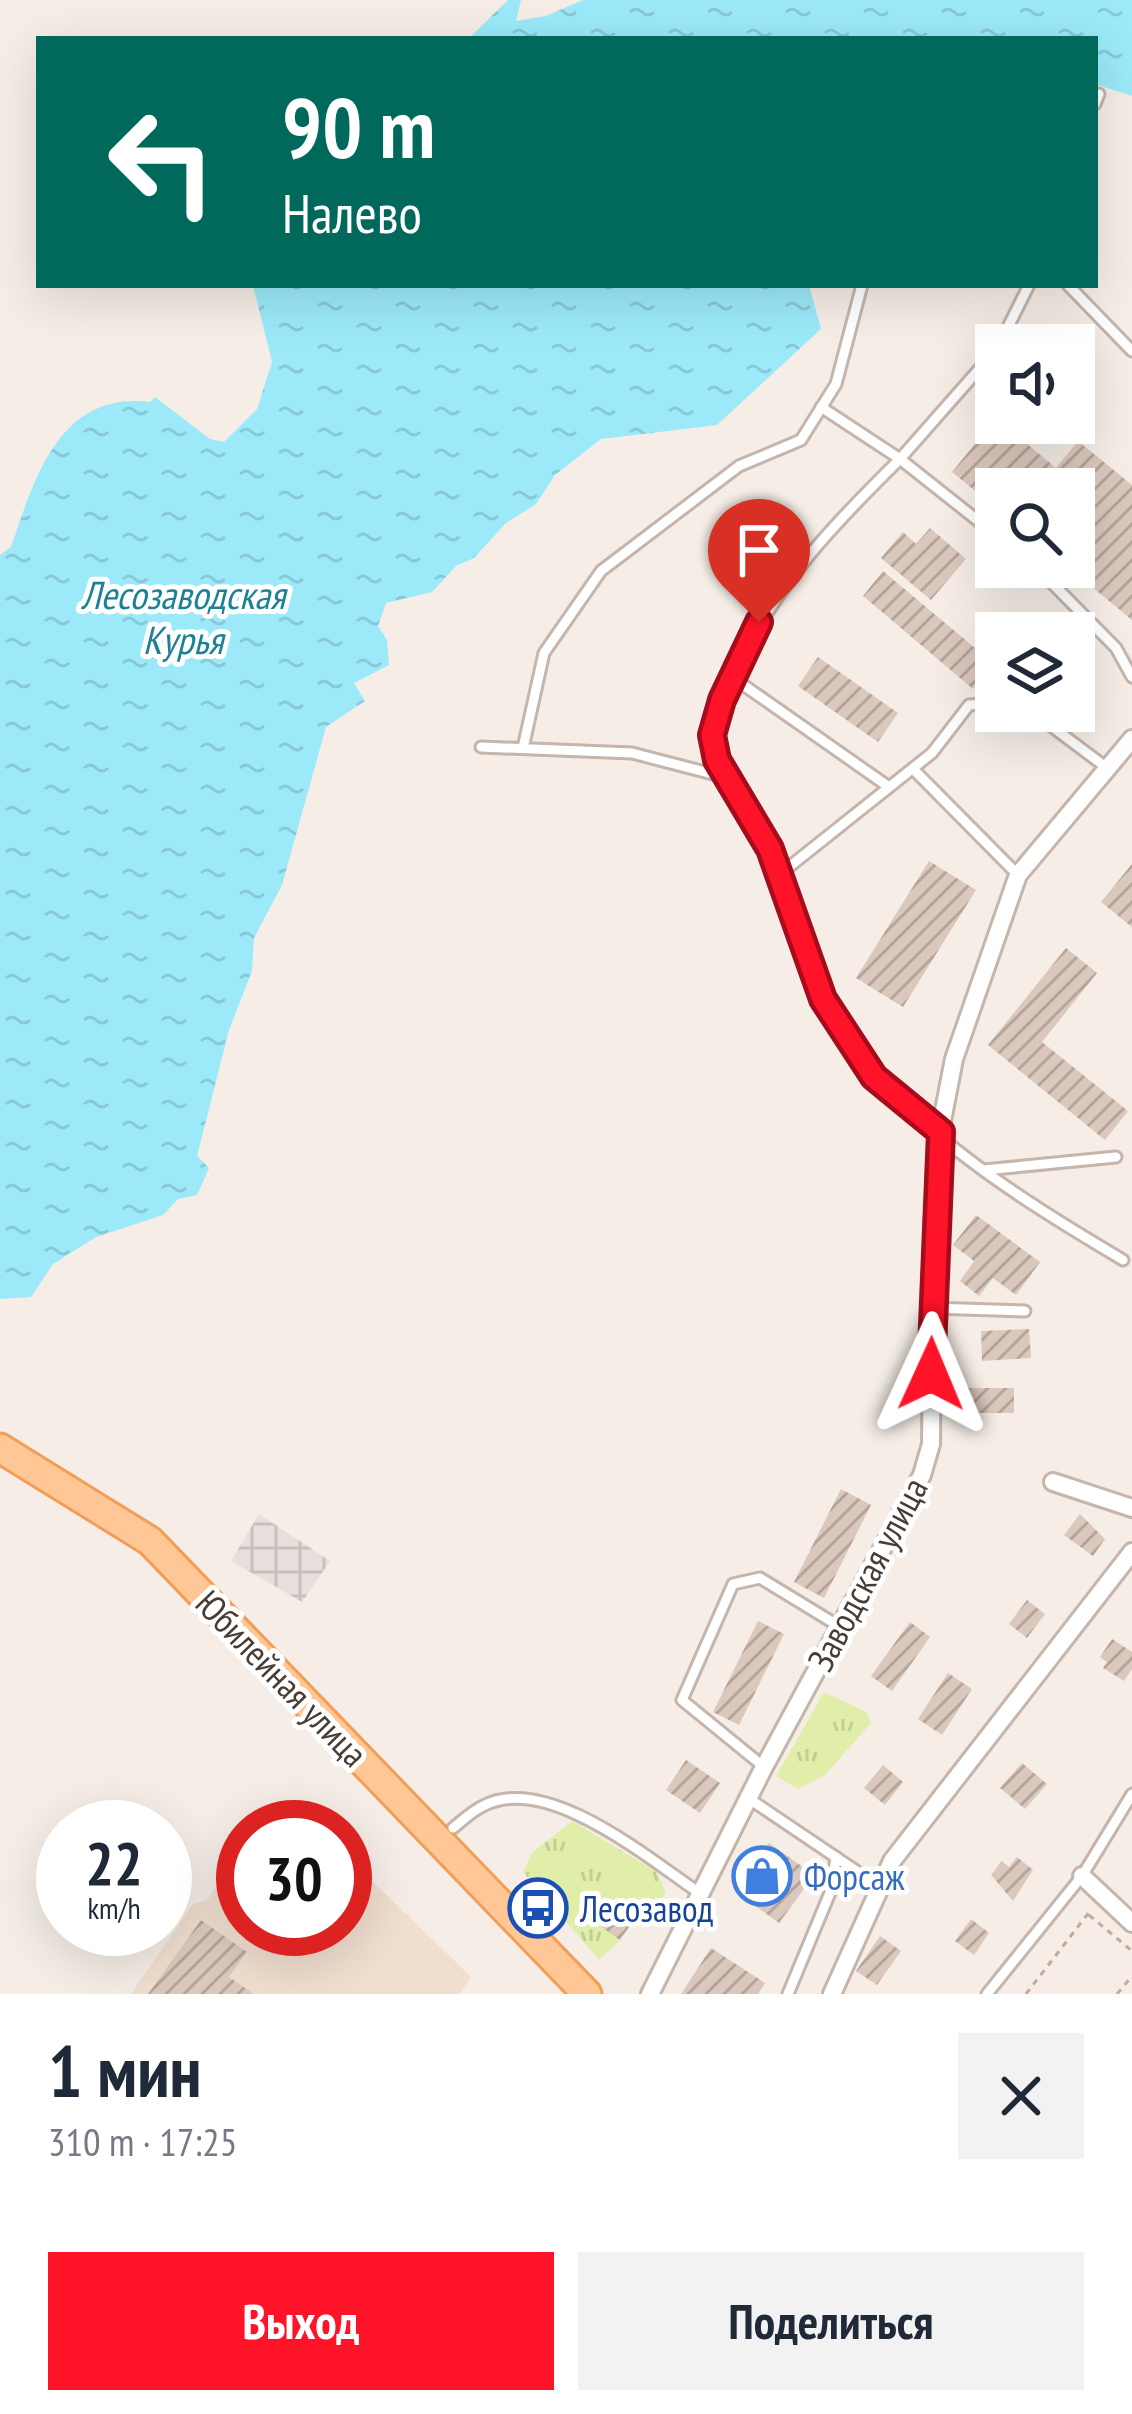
<!DOCTYPE html>
<html lang="ru">
<meta charset="utf-8">
<style>
body{margin:0;font-family:"PT Sans Narrow",sans-serif;background:#f2f2f3;color:#1f2937;height:100vh;display:flex;flex-direction:column;font-size:45px;white-space:nowrap}
*{box-sizing:border-box;margin:0}
p{font-size:39px;color:#747a83}
.icon{flex:none;width:66px;height:66px;fill:none;stroke:currentColor;stroke-width:2;stroke-linecap:round;stroke-linejoin:round}
.map{position:relative;height:1994px;overflow:hidden}
.panel{display:flex;flex-direction:column;background:#fff;flex:1}
.panel>*{flex:none}
.banner{position:absolute;left:36px;top:36px;width:1062px;height:252px;border-radius:0px;box-shadow:0 12px 48px #0002;background:#00695c;color:#fff;overflow:hidden}
.fabs{position:absolute;left:975px;top:324px;display:grid;gap:24px}
.fabs a{display:grid;place-items:center;width:120px;height:120px;border-radius:0px;background:#fff;box-shadow:0 12px 48px #0002;font-size:60px}
.speed{position:absolute;left:36px;top:1800px;display:flex;gap:24px;font-size:60px;font-weight:700;text-align:center}
.speed>*{display:grid;place-content:center;width:156px;height:156px;border-radius:50%;background:#fff;box-shadow:0 12px 48px #0002;line-height:1}
.speed small{font-size:30px;font-weight:400}
.speed .limit{border:18px solid #d22;background:#fff;color:#111}
.pin{position:absolute;display:grid;place-items:center;width:102px;height:102px;color:#fff;margin:-123px -51px;border-radius:50% 50% 50% 0;rotate:-45deg;box-shadow:0 0 12px #0007}
.pin .icon{rotate:45deg}
.me{position:absolute;width:132px;margin:-66px;rotate:1deg;stroke-linejoin:round;filter:drop-shadow(0 0 9px #0008)}
.turn{display:flex;align-items:center;gap:42px;height:252px;padding:0 48px;font-size:54px}
.turn .icon{width:156px;height:156px;stroke-width:2.5}
.turn b{display:block;font-size:84px;line-height:102px}
.round{display:grid;place-items:center;flex:none;width:126px;height:126px;border-radius:0px;background:#f2f2f3}
.headline{display:flex;align-items:center;justify-content:space-between;height:204px;padding:0 48px}
h1{font-size:72px;font-weight:700;line-height:90px}
.button{display:flex;gap:24px;margin-top:auto;padding:24px 48px}
.button a{flex:1;height:138px;border-radius:0px;background:#ff1329;color:#fff;font-size:48px;font-weight:700;line-height:138px;text-align:center}
.button a+a{background:#f2f2f3;color:#1f2937}
.map>svg:first-child{display:block}
.industrial{fill:url(#industrial-grid)}
.education{fill:#f0dece}
.grass{fill:url(#grass-tufts)}
.water{fill:url(#water-ripples)}
.building{fill:url(#building-hatch)}
.lines{fill:none;stroke-linecap:round;stroke-linejoin:round}
.service-casing{stroke:#c5b5aa;stroke-width:15}
.minor-casing{stroke:#c5b5aa;stroke-width:22}
.primary-casing{stroke:#f29e57;stroke-width:33}
.path{stroke:#c5aa97;stroke-width:3;stroke-dasharray:6 6;stroke-linecap:butt}
.service{stroke:#fff;stroke-width:9}
.minor{stroke:#fff;stroke-width:16}
.primary{stroke:#ffc795;stroke-width:27}
.route-casing{stroke:#a60c1b;stroke-width:30}
.route{stroke:#ff1329;stroke-width:21}
.labels{text-anchor:middle;dominant-baseline:central;stroke-width:10;stroke-linejoin:round;paint-order:stroke}
.street-label{font-size:36px;fill:#493c34;stroke:#fff}
.shop-label{font-size:36px;fill:#366cbe;stroke:#fff;text-anchor:start}
.transit-label{font-size:36px;fill:#164399;stroke:#fff;text-anchor:start}
.water-label{font-size:39px;font-style:italic;fill:#1c8096;stroke:#fff}
</style>
<div class="map">
<svg width="1132" height="1994" viewBox="0 0 1132 1994">
<defs>
<pattern id="industrial-grid" width="8" height="8" patternUnits="userSpaceOnUse" patternTransform="scale(3)"><rect width="8" height="8" fill="#e7dfdb"/><path d="M0 4h8M4 0v8" fill="none" stroke="#c8c0bd"/></pattern>
<pattern id="grass-tufts" width="24" height="20" patternUnits="userSpaceOnUse" patternTransform="scale(3)"><rect width="24" height="20" fill="#e0eeaa"/><path d="M3 7l-1-3M5 7V3M7 7l1-3M15 17l-1-3M17 17v-4M19 17l1-3" fill="none" stroke="#c2cd93"/></pattern>
<pattern id="water-ripples" width="26" height="14" patternUnits="userSpaceOnUse" patternTransform="scale(3)"><rect width="26" height="14" fill="#9be9f9"/><path d="M2 4q2-2 4 0t4 0M15 11q2-2 4 0t4 0" fill="none" stroke="#87c9d6"/></pattern>
<pattern id="building-hatch" width="6" height="6" patternUnits="userSpaceOnUse" patternTransform="scale(3)"><rect width="6" height="6" fill="#dbc8bd"/><path d="M-1 1l2-2M0 6l6-6M5 7l2-2" fill="none" stroke="#b4a49a"/></pattern>
</defs>
<rect width="100%" height="100%" fill="#f5ede6"/>
<!-- industrial -->
<path class="industrial" d="M 259,1514 L 330,1561 L 302,1602 L 231,1561 Z"/>
<!-- education -->
<path class="education" d="M 243,1848 L 243,1929 L 345,1929 L 345,1855 L 471,1977 L 459,1994 L 131,1994 L 193,1904 L 207,1900 Z"/>
<!-- grass -->
<path class="grass" d="M 824,1692 L 866,1712 L 871,1723 L 824,1776 L 798,1789 L 776,1776 Z
M 572,1821 L 657,1872 L 666,1893 L 649,1916 L 617,1901 L 620,1940 L 599,1960 L 523,1872 L 532,1853 Z"/>
<!-- water -->
<path class="water" d="M 508,0 L 521,0 L 516,21 L 546,16 L 583,0 L 1132,0 L 1132,96 L 1095,84 L 1095,39 L 468,39 Z
M 253,285 L 809,285 L 821,329 L 717,425 L 601,439 L 555,475 L 536,504 L 506,523 L 474,558 L 456,566 L 432,592 L 386,603 L 378,626 L 387,640 L 389,665 L 354,683 L 365,701 L 326,727 L 282,885 L 254,938 L 252,971 L 229,1030 L 197,1156 L 209,1168 L 197,1195 L 178,1199 L 163,1215 L 96,1237 L 53,1264 L 31,1297 L 0,1299 L 0,555 L 11,547 C 35,477 60,391 150,402 L 155,397 L 210,439 L 224,442 L 257,409 L 272,362 Z"/>
<!-- building -->
<path class="building" d="M 996,418 L 1056,468 L 1078,441 L 1132,485 L 1132,620 L 1068,567 L 1074,567 L 1074,489 L 996,489 L 996,508 L 952,472 Z
M 930,528 L 966,559 L 931,600 L 881,558 L 903,532 L 916,544 Z
M 883,571 L 994,664 L 973,689 L 863,596 Z
M 818,657 L 898,713 L 878,742 L 798,686 Z
M 929,861 L 976,890 L 903,1007 L 856,978 Z
M 1132,864 L 1132,927 L 1101,902 Z
M 1066,948 L 1097,973 L 1042,1042 L 1128,1111 L 1105,1140 L 988,1045 Z
M 976,1215 L 1040,1262 L 1016,1295 L 993,1278 L 979,1296 L 960,1281 L 974,1261 L 953,1245 Z
M 1029,1329 L 1031,1358 L 982,1361 L 981,1331 Z
M 942,1383 L 961,1383 L 961,1388 L 1014,1388 L 1014,1413 L 942,1413 Z
M 841,1489 L 871,1505 L 824,1598 L 794,1582 Z
M 1080,1514 L 1105,1539 L 1093,1556 L 1064,1535 Z
M 1027,1600 L 1045,1614 L 1027,1638 L 1009,1624 Z
M 758,1621 L 784,1634 L 739,1725 L 713,1712 Z
M 910,1622 L 930,1637 L 892,1691 L 871,1676 Z
M 1112,1639 L 1132,1652 L 1132,1669 L 1124,1681 L 1103,1668 L 1107,1662 L 1100,1657 Z
M 948,1673 L 972,1689 L 942,1735 L 918,1719 Z
M 686,1760 L 720,1783 L 700,1813 L 666,1790 Z
M 1022,1763 L 1047,1784 L 1025,1809 L 1000,1788 Z
M 883,1765 L 903,1782 L 885,1805 L 864,1788 Z
M 769,1843 L 814,1875 L 779,1923 L 735,1891 Z
M 1017,1857 L 1033,1870 L 1013,1901 L 991,1875 L 1002,1861 L 1009,1867 Z
M 617,1900 L 638,1914 L 620,1940 L 600,1926 Z
M 971,1919 L 989,1933 L 974,1955 L 955,1941 Z
M 201,1920 L 247,1952 L 229,1977 L 254,1994 L 148,1994 Z
M 880,1936 L 901,1951 L 877,1985 L 856,1971 Z
M 711,1948 L 765,1983 L 758,1994 L 681,1994 Z"/>
<g class="lines">
<defs>
<path id="service" d="M 1095,104 L 1099,94
M 1068,285 L 1132,351
M 999,345 L 1029,285
M 996,350 L 900,459 L 996,535
M 821,407 L 900,459 C 835,523 778,582 738,665 C 728,686 715,709 713,733 C 709,772 751,814 768,846 C 793,895 798,953 824,1001 C 884,1115 1015,1196 1123,1260
M 1036,567 L 1116,648 L 1132,677
M 732,677 L 889,787
M 1031,711 L 1107,768
M 481,747 L 632,753 L 728,778
M 523,748 L 544,653 L 601,571 L 739,466 L 801,440 L 836,384 L 862,285
M 913,769 L 1018,875
M 779,875 L 932,753 L 969,705 L 996,703
M 984,1170 L 1116,1157
M 931,1308 L 1025,1311
M 764,1767 L 682,1700 L 733,1584 L 760,1578 L 842,1628
M 748,1798 L 880,1887
M 453,1828 C 462,1821 472,1811 483,1806 C 547,1772 650,1860 701,1894
M 788,1994 L 832,1888 L 836,1857
M 987,1994 L 1082,1876 L 1132,1794"/>
<path id="minor" d="M 1053,1482 L 1132,1508
M 1082,1876 L 1132,1923
M 650,1994 L 764,1767 L 922,1475 L 931,1444 L 933,1227 L 941,1126 L 954,1059 L 1018,875 L 1132,739
M 832,1994 L 892,1861 L 1132,1552"/>
<path id="primary" d="M 0,1448 L 150,1541 L 587,1994"/>
</defs>
<!-- service casing -->
<use href="#service" class="service-casing"/>
<!-- minor casing -->
<use href="#minor" class="minor-casing"/>
<!-- primary casing -->
<use href="#primary" class="primary-casing"/>
<!-- path -->
<path class="path" d="M 1089,1915 L 1132,1951
M 1026,1994 L 1090,1911
M 1117,1994 L 1132,1976"/>
<!-- service -->
<use href="#service" class="service"/>
<!-- minor -->
<use href="#minor" class="minor"/>
<!-- primary -->
<use href="#primary" class="primary"/>
</g>
<g class="lines">
<defs>
<path id="route" d="M 759,622 L 722,700 L 712,735 L 717,760 L 770,849 L 823,999 L 874,1077 L 941,1132 L 931,1374"/>
</defs>
<!-- route casing -->
<use href="#route" class="route-casing"/>
<!-- route -->
<use href="#route" class="route"/>
</g>
<!-- icons -->
<defs>
<symbol id="shop-ring" viewBox="-11 -11 22 22"><circle r="9.5" fill="#fff" stroke="#3f7fe0" stroke-width="1.5"/><path d="M-5-2.5h2.3a2.7 3.5 0 0 1 5.4 0H5L5.5 6h-11ZM-1.5-2.5h3a1.5 2.3 0 0 0-3 0Z" fill="#3f7fe0"/></symbol>
<symbol id="bus-ring" viewBox="-11 -11 22 22"><circle r="9.5" fill="#fff" stroke="#1a4fb4" stroke-width="1.5"/><path d="M-5-6H5V4H4V6H2V4H-2V6H-4V4H-5ZM-3.5-4V0h7V-4ZM-3.5 1.2v1.5H-2V1.2ZM2 1.2v1.5H3.5V1.2Z" fill="#1a4fb4"/></symbol>
</defs>
<g fill-rule="evenodd">
<use href="#shop-ring" x="729" y="1843" width="66" height="66"/>
<use href="#bus-ring" x="505" y="1875" width="66" height="66"/>
</g>
<g class="labels">
<!-- street labels -->
<g class="street-label">
<text transform="translate(867 1574) rotate(-62)">Заводская улица</text>
<text transform="translate(282 1678) rotate(46)">Юбилейная улица</text>
</g>
<!-- shop labels -->
<g class="shop-label">
<text x="804" y="1876">Форсаж</text>
</g>
<!-- transit labels -->
<g class="transit-label">
<text x="580" y="1908">Лесозавод</text>
</g>
<!-- water labels -->
<g class="water-label">
<text x="183" y="594">Лесозаводская<tspan x="183" dy="45">Курья</tspan></text>
</g>
</g>
</svg>
<div class="fabs">
<a><svg class="icon" aria-label="sound" viewBox="0 0 24 24"><path d="M4 9h4l5-4v14l-5-4H4zM17 9q2 3 0 6"/></svg></a>
<a><svg class="icon" aria-label="search" viewBox="0 0 24 24"><circle cx="10" cy="10" r="6"/><path d="M15 15l6 6"/></svg></a>
<a><svg class="icon" aria-label="layers" viewBox="0 0 24 24"><path d="M12 4l9 5-9 5-9-5zM3 14l9 5 9-5"/></svg></a>
</div>
<div class="speed"><div>22<small>km/h</small></div><div class="limit">30</div></div>
<div class="pin" style="left:759px;top:622px;background:#d93025"><svg class="icon" aria-label="arrive" viewBox="0 0 24 24"><path d="M6 21V4h12l-3 4 3 4H6"/></svg></div>
<svg class="me" style="left:931px;top:1374px" viewBox="-20 -20 40 40"><path d="M0-17L14 15 0 8-14 15z" fill="#ff1329" stroke="#fff" stroke-width="4"/></svg>
<div class="banner">
<div class="turn"><svg class="icon" aria-label="left" viewBox="0 0 24 24"><path d="M17 20v-9H6M10 6l-5 5 5 5"/></svg><div><b>90 m</b>Налево</div></div>
</div>
</div>
<section class="panel">
<div class="headline"><div><h1>1 мин</h1><p>310 m · 17:25</p></div><a class="round"><svg class="icon" aria-label="close" viewBox="0 0 24 24"><path d="M6 6l12 12M18 6L6 18"/></svg></a></div>
<div class="button"><a>Выход</a><a>Поделиться</a></div>
</section>
